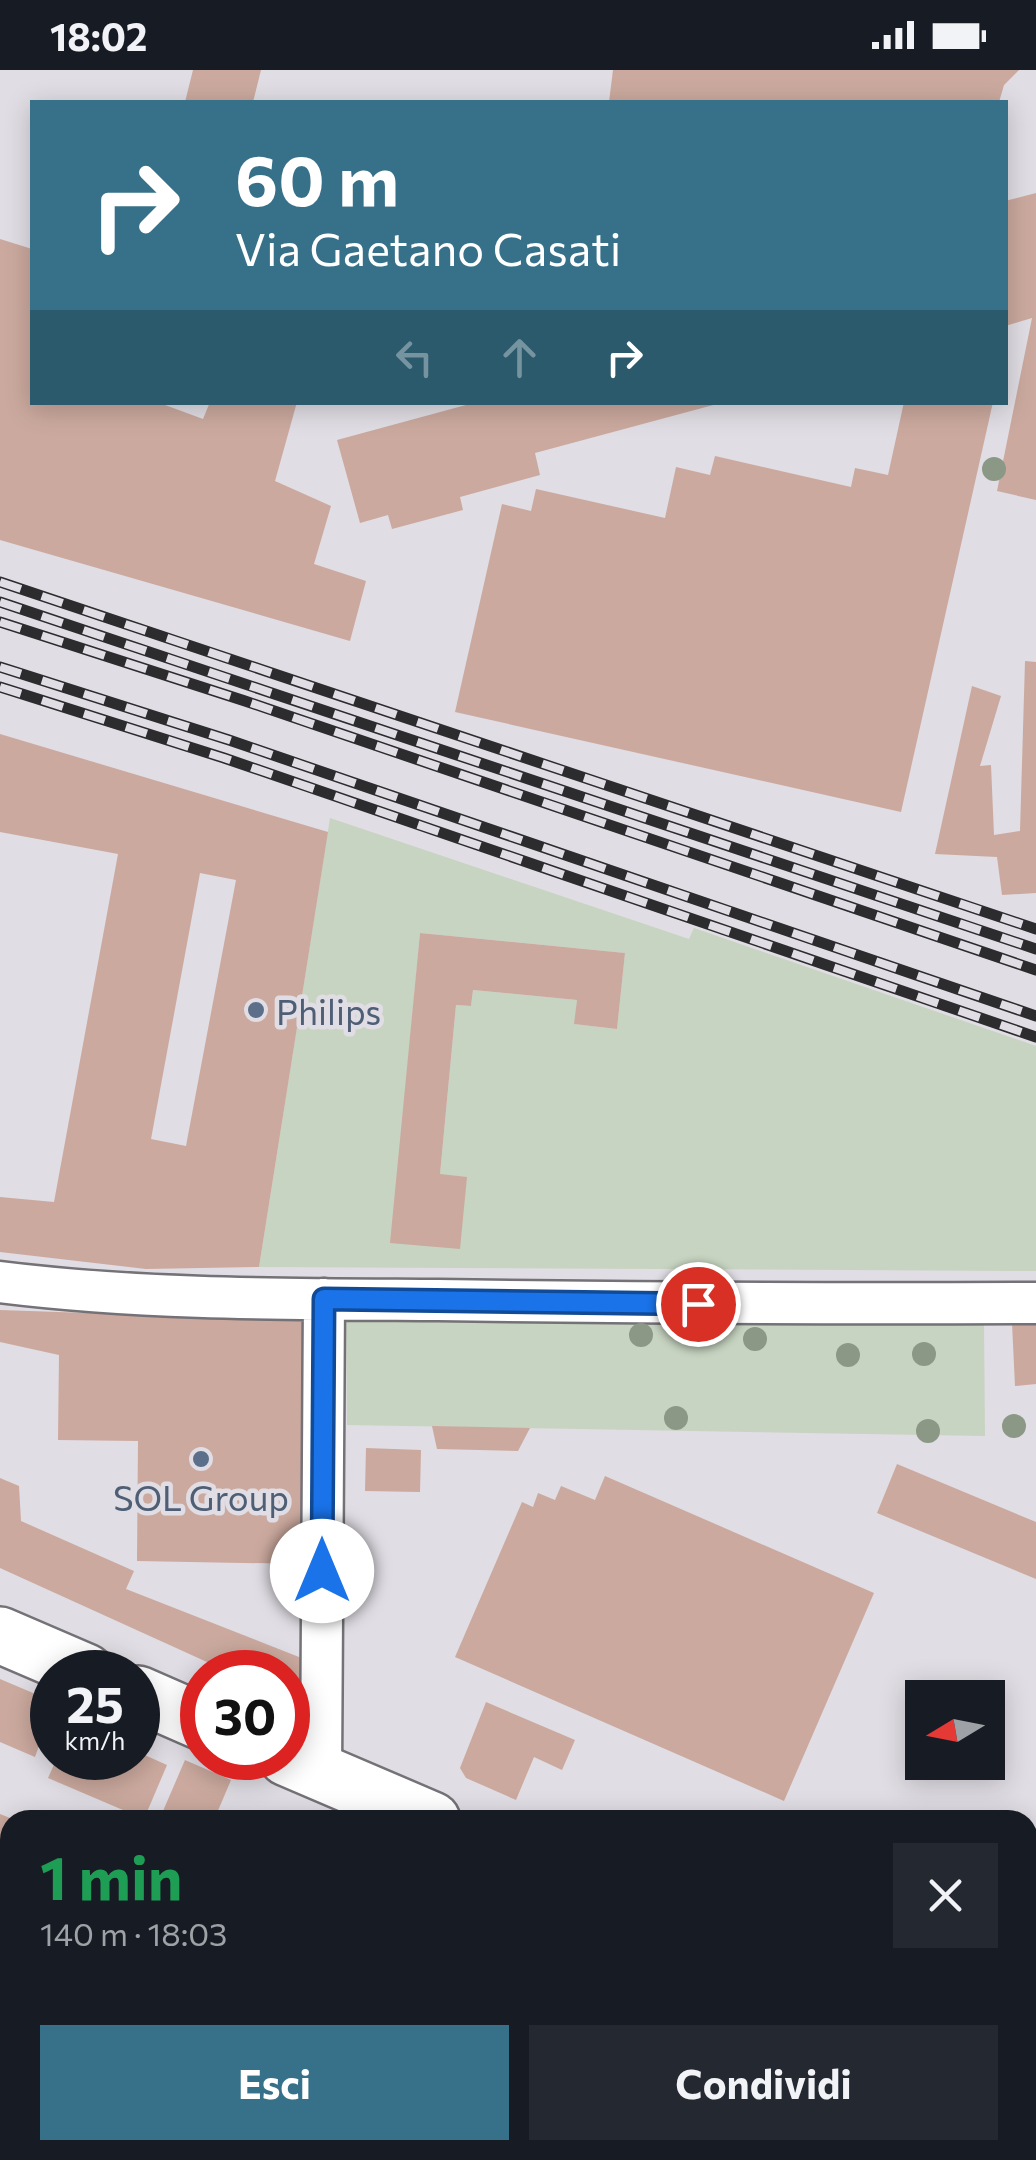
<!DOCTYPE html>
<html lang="it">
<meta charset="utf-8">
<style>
body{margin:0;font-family:Commissioner,sans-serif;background:#242831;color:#f1f3f6;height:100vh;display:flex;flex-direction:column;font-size:38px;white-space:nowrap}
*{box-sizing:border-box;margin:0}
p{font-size:32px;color:#9ea1a6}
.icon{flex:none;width:55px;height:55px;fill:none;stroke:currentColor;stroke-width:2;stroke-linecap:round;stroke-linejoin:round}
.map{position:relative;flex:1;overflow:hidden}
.panel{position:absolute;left:0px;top:1740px;width:1038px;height:350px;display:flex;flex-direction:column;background:#171b24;border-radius:30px 30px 0 0;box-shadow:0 5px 25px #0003}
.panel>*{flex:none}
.guide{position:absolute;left:30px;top:30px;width:978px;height:305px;border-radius:0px;box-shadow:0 5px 25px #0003;background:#377189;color:#fff;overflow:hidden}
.needle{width:65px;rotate:260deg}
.tools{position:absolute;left:905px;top:1610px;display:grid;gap:20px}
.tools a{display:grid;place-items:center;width:100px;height:100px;border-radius:0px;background:#171b24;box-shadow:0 5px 25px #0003;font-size:50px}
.speed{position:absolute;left:30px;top:1580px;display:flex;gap:20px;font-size:50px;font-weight:700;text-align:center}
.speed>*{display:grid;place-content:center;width:130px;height:130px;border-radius:50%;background:#171b24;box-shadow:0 5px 25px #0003;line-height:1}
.speed small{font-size:25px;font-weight:400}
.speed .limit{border:15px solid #d22;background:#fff;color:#111}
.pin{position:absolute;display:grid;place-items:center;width:85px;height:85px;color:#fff;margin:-42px;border:5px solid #fff;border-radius:50%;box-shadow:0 2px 10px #0007}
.me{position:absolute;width:110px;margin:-55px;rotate:0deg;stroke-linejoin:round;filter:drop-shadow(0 0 8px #0008)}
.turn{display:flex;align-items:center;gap:35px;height:210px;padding:0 40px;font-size:45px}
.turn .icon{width:130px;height:130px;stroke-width:2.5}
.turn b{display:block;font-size:70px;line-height:85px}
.lanes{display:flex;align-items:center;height:95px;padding:0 40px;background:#0003;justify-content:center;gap:50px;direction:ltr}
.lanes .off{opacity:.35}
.round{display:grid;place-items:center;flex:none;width:105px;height:105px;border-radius:0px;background:#242831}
.head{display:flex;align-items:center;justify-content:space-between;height:170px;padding:0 40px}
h1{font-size:60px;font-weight:700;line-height:75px;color:#1e9e55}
.action{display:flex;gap:20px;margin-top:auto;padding:20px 40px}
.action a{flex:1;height:115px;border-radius:0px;background:#377189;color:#fff;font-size:40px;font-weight:700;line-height:115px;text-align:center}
.action a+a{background:#242831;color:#f1f3f6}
.status{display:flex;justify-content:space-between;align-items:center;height:70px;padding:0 50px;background:#171b24;direction:ltr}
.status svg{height:28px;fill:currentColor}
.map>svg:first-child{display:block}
.green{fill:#c7d4c1;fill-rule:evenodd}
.building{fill:#cba99e;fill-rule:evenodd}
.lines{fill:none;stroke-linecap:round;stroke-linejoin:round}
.service-casing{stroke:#747177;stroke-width:25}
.minor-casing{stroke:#747177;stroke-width:45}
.secondary-casing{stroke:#747177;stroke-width:60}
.service{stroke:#fff;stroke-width:20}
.minor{stroke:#fff;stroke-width:40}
.secondary{stroke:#fff;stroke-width:55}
.rail-casing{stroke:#2c2b2d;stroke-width:11}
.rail{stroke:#e0dde4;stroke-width:8;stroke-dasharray:22;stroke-linecap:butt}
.tree{fill:#8b9885}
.route-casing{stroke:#114b97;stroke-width:25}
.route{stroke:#1a73e8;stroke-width:18}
.service-dot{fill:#5c6f8a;stroke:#e0dde4;stroke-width:4}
.labels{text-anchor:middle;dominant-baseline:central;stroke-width:9;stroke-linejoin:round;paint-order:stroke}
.service-label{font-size:35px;fill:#4e5e75;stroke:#e0dde4;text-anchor:start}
</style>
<div class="status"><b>18:02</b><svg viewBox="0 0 49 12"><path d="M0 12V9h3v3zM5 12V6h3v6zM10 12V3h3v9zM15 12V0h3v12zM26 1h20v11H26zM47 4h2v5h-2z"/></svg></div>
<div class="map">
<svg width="1036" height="2090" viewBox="0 0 1036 2090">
<rect width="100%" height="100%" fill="#e0dde4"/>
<!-- green -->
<path class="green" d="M 330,748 L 689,869 L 694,858 L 1036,976 L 1036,1201 L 259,1197 ZM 420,863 L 625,883 L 617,959 L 575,954 L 577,930 L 473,920 L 471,936 L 456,935 L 440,1104 L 391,1173 Z
M 346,1246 L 984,1254 L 985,1366 L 347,1355 Z"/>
<!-- building -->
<path class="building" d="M 193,0 L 261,0 L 253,32 L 185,32 Z
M 613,0 L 1019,0 L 1004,15 L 999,32 L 609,32 Z
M 1036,123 L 1036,430 L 997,421 L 1032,248 L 1005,256 L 1005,131 Z
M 0,169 L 32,179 L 32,332 L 157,332 L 203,349 L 210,332 L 297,332 L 275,411 L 331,436 L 314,494 L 366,511 L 350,571 L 0,470 Z
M 477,332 L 717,332 L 717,334 L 535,383 L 540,405 L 460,427 L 463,440 L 392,459 L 388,445 L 360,453 L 337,370 Z
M 904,332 L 993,332 L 901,742 L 455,642 L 502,434 L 531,441 L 536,419 L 665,448 L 676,397 L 710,405 L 715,386 L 851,417 L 855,398 L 888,405 Z
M 1025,591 L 1036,592 L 1036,823 L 1002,825 L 997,787 L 935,784 L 972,616 L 1001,626 L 980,696 L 991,695 L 994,765 L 1020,761 Z
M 0,664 L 328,762 L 259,1197 L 146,1199 L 0,1182 L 0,1127 L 54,1132 L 118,784 L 0,762 ZM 200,803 L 236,810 L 186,1076 L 151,1069 Z
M 420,863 L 625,883 L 617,959 L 574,954 L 577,930 L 473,920 L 471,936 L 456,935 L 440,1104 L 467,1107 L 460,1179 L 390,1173 Z
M 0,1240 L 260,1249 L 313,1247 L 305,1494 L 137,1491 L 138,1371 L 58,1370 L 59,1285 L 0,1272 Z
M 1012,1253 L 1036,1255 L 1036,1314 L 1015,1316 Z
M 432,1356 L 530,1358 L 518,1381 L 437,1379 Z
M 366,1378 L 421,1380 L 420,1422 L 365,1421 Z
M 897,1394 L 1036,1452 L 1036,1509 L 877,1443 Z
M 605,1406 L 874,1523 L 784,1731 L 455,1587 L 522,1432 L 533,1437 L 538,1423 L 555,1430 L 561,1416 L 595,1430 Z
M 0,1408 L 19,1416 L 21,1451 L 134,1501 L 126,1519 L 304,1589 L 304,1607 L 292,1631 L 288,1629 L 288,1602 L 229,1602 L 0,1498 Z
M 0,1609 L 52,1631 L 52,1679 L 40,1673 L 35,1687 L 0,1672 Z
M 486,1632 L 575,1670 L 562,1700 L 534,1687 L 516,1730 L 466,1708 L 460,1698 Z
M 138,1682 L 167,1695 L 144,1749 L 48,1708 L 57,1688 L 138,1688 Z
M 185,1690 L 231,1710 L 214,1750 L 185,1750 L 163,1741 Z
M 0,1744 L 10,1748 L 10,1837 L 0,1832 Z
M 10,2046 L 10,2080 L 90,2080 L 85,2090 L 0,2090 L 0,2067 Z
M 650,2080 L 698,2080 L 694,2090 L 675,2090 Z
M 850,2080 L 974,2080 L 998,2090 L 846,2090 Z"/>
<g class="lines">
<defs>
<path id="service" d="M 1028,2074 L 1036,2055"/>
<path id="minor" d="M 0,1212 C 144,1230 293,1229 438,1230 C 638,1233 837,1234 1036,1233
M 321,1702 L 324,1229
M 779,2090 L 783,2080"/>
<path id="secondary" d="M 0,1565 L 86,1602
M 138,1624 L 202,1652
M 287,1688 L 432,1750
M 1028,2010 L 1036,2014"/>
</defs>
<!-- service casing -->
<use href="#service" class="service-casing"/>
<!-- minor casing -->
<use href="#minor" class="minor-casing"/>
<!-- secondary casing -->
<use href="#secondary" class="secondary-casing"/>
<!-- service -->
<use href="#service" class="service"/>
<!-- minor -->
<use href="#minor" class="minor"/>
<!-- secondary -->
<use href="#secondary" class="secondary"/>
<defs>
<path id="rail" d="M 0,512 L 1036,859
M 0,532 L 1036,879
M 0,552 L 245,631 L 1036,900
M 0,597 L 229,670 L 1036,946
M 0,617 L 224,688 L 1036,967"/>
</defs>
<!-- rail casing -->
<use href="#rail" class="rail-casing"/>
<!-- rail -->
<use href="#rail" class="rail"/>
</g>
<!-- trees -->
<g class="tree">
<circle cx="994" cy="399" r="12"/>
<circle cx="641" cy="1265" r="12"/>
<circle cx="755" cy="1269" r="12"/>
<circle cx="924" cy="1284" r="12"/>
<circle cx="848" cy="1285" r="12"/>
<circle cx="676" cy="1348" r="12"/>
<circle cx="1014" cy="1356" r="12"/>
<circle cx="928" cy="1361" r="12"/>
</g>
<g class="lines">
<defs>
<path id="route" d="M 322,1501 L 324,1229 L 698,1234"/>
</defs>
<!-- route casing -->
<use href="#route" class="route-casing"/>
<!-- route -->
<use href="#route" class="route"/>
</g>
<!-- markers -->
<g class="service-dot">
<circle cx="256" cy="940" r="10"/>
<circle cx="201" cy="1389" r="10"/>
</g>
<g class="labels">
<!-- service labels -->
<g class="service-label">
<text x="276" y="940">Philips</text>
<text x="201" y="1426" text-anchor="middle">SOL Group</text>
</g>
</g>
</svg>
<div class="tools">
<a><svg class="needle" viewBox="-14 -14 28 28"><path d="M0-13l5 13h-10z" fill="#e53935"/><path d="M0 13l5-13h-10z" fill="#9ea1a6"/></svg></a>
</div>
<div class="speed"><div>25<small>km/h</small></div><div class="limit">30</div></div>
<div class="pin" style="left:698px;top:1234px;background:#d93025"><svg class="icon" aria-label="arrive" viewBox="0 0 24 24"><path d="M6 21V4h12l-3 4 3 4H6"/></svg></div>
<svg class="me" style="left:322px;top:1501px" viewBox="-20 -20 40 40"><circle r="19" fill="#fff"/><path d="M0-13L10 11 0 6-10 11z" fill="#1a73e8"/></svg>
<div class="guide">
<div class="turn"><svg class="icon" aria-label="right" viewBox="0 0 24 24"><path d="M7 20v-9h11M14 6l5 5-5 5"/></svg><div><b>60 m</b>Via Gaetano Casati</div></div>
<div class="lanes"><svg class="icon off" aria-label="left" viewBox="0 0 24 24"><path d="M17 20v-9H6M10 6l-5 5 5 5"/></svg><svg class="icon off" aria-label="ahead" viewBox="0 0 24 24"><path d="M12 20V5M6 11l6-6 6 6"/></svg><svg class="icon" aria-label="right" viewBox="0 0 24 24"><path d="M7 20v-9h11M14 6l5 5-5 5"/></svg></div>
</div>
<section class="panel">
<div class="head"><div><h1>1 min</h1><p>140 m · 18:03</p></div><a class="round"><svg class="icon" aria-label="close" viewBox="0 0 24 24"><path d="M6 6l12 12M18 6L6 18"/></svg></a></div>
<div class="action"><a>Esci</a><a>Condividi</a></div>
</section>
</div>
